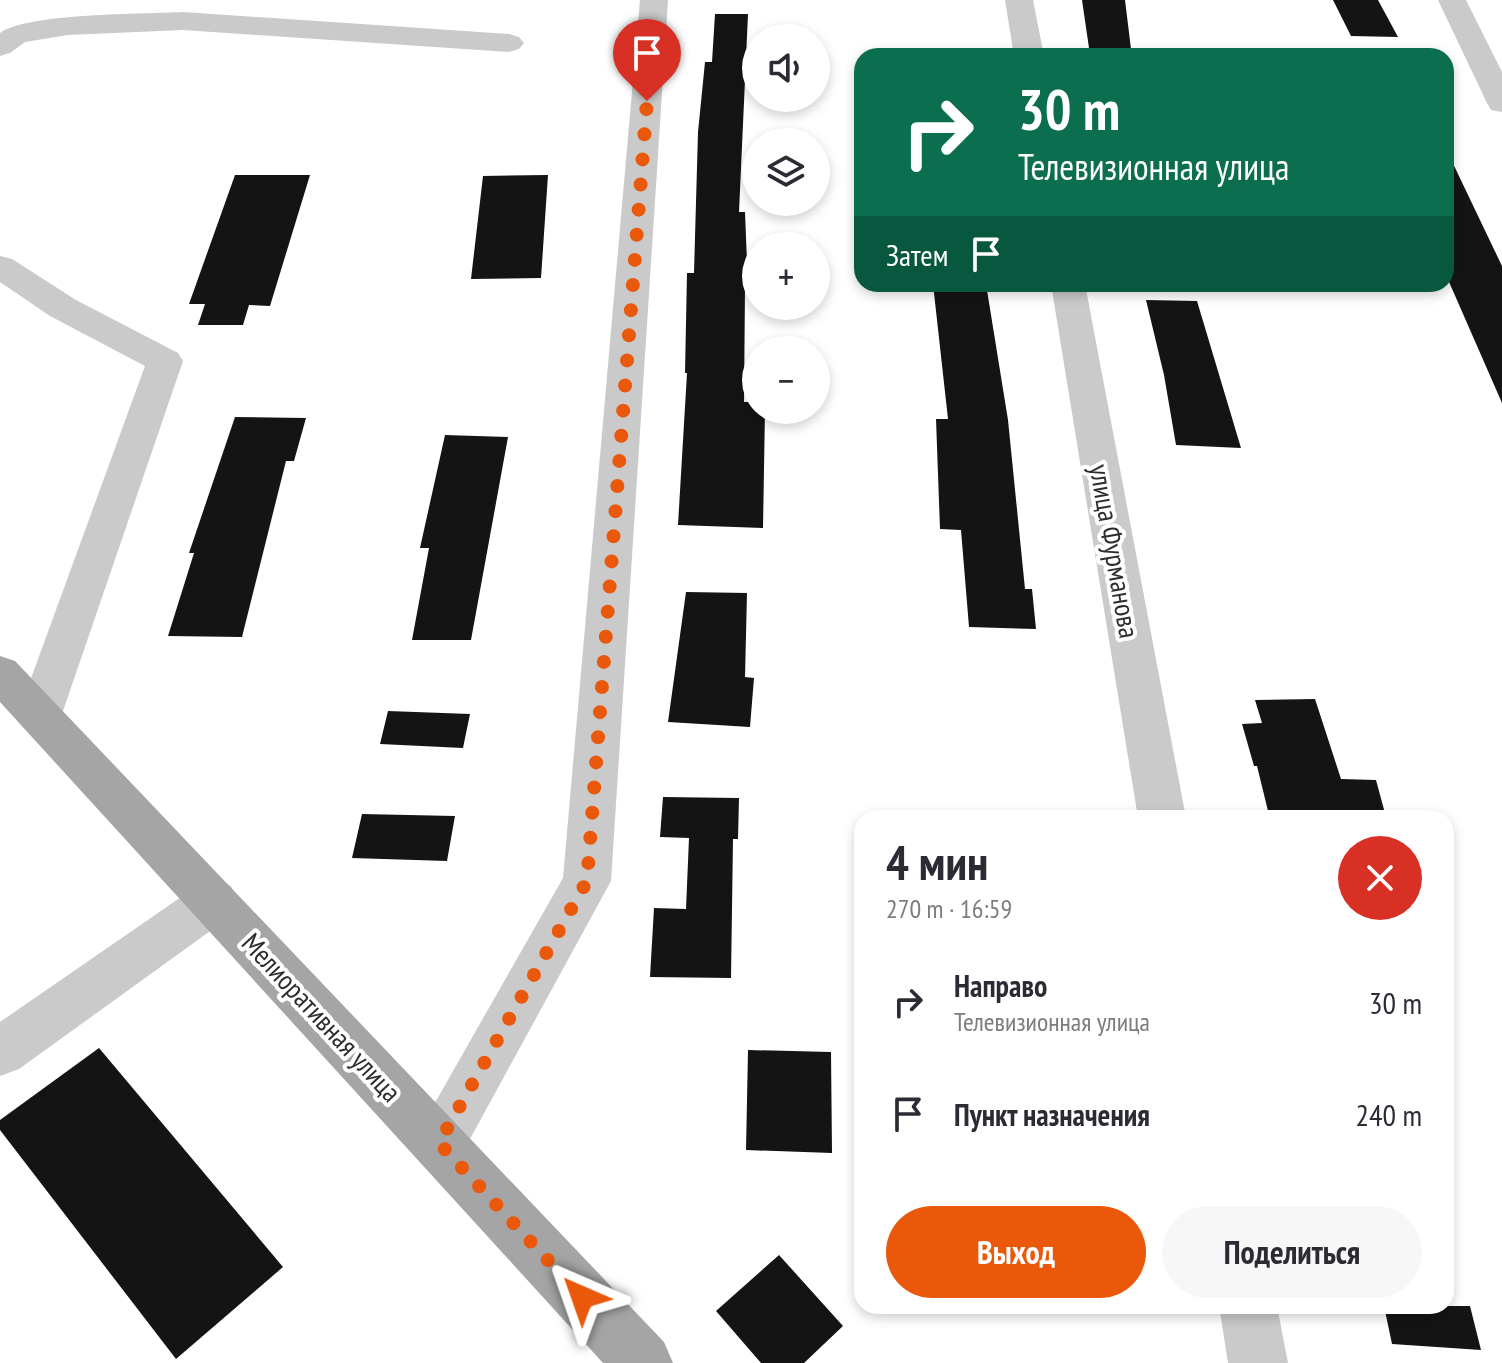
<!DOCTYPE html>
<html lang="ru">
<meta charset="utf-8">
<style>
body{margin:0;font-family:"PT Sans Narrow",sans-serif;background:#f7f7f7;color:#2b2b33;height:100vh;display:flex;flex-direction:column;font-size:30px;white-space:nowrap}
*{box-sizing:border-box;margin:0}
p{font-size:26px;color:#7c7c81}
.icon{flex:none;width:44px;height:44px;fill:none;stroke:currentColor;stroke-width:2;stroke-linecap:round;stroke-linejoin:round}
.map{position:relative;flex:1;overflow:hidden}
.drawer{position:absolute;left:854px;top:810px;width:600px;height:504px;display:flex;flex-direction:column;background:#fff;border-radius:24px;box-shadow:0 4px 12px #0003}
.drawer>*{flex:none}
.banner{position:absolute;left:854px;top:48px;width:600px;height:244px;border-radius:24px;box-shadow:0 4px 12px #0003;background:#0b6e4f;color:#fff;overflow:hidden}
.fabs{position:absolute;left:742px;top:24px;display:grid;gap:16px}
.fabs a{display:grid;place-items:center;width:88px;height:88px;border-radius:50%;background:#fff;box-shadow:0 4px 12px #0003;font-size:40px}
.pin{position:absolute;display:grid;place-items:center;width:68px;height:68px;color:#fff;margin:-82px -34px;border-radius:50% 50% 50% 0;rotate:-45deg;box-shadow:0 0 8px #0007}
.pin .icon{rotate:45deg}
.me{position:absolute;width:88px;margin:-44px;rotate:317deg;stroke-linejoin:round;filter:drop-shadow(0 0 6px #0008)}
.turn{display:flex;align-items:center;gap:28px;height:168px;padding:0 32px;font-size:36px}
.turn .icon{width:104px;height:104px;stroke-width:2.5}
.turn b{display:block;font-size:56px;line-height:68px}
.then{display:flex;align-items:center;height:76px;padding:0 32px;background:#0003;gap:16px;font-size:30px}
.round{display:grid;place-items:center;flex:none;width:84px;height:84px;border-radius:42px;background:#f7f7f7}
.head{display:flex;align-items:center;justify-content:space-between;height:136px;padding:0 32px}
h1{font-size:48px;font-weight:700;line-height:60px}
.primary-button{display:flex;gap:16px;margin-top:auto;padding:16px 32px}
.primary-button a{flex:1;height:92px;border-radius:48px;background:#ea580c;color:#fff;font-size:32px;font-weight:700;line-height:92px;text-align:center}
.primary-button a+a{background:#f7f7f7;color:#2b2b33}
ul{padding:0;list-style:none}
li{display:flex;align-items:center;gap:24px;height:112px;padding:0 32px}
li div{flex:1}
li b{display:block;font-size:30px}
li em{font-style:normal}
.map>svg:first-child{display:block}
.building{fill:#141414}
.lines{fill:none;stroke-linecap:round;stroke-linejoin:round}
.minor{fill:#cacaca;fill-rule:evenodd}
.major{fill:#a5a5a5;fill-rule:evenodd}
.route{stroke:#ea580c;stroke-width:14;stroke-dasharray:0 25.2}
.labels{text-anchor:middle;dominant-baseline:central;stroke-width:8;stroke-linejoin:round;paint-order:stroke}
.street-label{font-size:28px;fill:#2d2d2d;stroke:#fff}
</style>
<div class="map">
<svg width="1502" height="1363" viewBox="0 0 1502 1363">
<rect width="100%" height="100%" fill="#fff"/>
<!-- building -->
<path class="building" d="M 1082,0 L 1125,0 L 1131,49 L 1089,48 Z
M 1333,0 L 1378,0 L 1398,37 L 1351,36 Z
M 715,14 L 748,14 L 739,212 L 745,212 L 748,287 L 745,287 L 744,402 L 756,402 L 756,410 L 765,410 L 763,528 L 678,525 L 687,373 L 685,373 L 687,273 L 694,273 L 698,132 L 705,62 L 712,62 Z
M 1446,149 L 1502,266 L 1502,403 L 1446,275 Z
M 235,175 L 310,175 L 270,306 L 249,305 L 243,325 L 198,325 L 205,304 L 189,304 Z
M 548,175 L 541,278 L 471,279 L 483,176 Z
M 933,284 L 986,284 L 1008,420 L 1025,589 L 1032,589 L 1036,629 L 969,627 L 961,530 L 940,529 L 936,419 L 948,419 Z
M 1146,300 L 1197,301 L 1241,448 L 1176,445 L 1164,375 Z
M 235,417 L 306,418 L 294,461 L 286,461 L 242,637 L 168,636 L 194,553 L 189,553 Z
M 445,435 L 508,437 L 471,640 L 412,640 L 429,548 L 420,548 Z
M 686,592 L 747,593 L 745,677 L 754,678 L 750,727 L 668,722 Z
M 1315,699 L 1341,779 L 1376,780 L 1386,817 L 1269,815 L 1257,766 L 1254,766 L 1242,724 L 1262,723 L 1255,700 Z
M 388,711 L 470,714 L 463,748 L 380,744 Z
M 663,797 L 739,798 L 738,839 L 733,839 L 731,978 L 650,977 L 654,908 L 686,909 L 689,838 L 660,837 Z
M 362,814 L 455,816 L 447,861 L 352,858 Z
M 99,1048 L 283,1267 L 176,1359 L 0,1130 L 0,1120 Z
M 748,1050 L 831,1052 L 832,1153 L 746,1150 Z
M 779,1255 L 843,1326 L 804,1363 L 761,1363 L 716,1311 Z
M 1384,1306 L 1470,1306 L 1481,1350 L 1392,1344 Z"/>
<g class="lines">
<!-- minor -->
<path class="minor" d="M 640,0 L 668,0 L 611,881 L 458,1161 L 439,1169 L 420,1161 L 412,1143 L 563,878 Z
M 1005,0 L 1033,0 L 1044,56 L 1014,56 Z
M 1438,0 L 1466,0 L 1502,72 L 1502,112 L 1491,110 L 1487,103 Z
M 183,12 L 509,34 L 519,37 L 524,43 L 519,49 L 509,52 L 183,30 L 68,35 L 25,42 L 10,53 L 0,56 L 0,33 C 27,13 145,14 183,12 Z
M 0,256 L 12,259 L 76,300 L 178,353 L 183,361 L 62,714 L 56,726 L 40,731 L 24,726 L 18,714 L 145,366 L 50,316 L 0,282 Z
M 1051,284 L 1085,284 L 1186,818 L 1138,818 Z
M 214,880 L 231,886 L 238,901 L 231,916 L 19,1069 L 0,1076 L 0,1022 L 197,886 Z
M 1219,1306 L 1277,1306 L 1288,1363 L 1228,1363 Z"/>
<!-- major -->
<path class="major" d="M 0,656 L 15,661 L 664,1342 L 673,1363 L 603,1363 L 0,702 Z"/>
</g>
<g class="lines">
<!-- route -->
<path class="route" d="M 582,1297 L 439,1143 L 587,881 L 647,101"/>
</g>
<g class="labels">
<!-- street labels -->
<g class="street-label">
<text transform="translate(1115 551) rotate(80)">улица Фурманова</text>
<text transform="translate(322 1017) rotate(47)">Мелиоративная улица</text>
</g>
</g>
</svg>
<div class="fabs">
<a><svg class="icon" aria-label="sound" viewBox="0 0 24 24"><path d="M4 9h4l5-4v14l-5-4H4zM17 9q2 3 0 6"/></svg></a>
<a><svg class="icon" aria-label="layers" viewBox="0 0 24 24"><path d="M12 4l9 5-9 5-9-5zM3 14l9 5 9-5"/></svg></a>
<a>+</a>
<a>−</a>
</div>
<div class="pin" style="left:647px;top:101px;background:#d93025"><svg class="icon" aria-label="arrive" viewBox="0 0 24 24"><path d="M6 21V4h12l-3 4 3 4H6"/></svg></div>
<svg class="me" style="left:582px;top:1297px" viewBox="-20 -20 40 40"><path d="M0-17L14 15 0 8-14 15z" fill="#ea580c" stroke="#fff" stroke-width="4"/></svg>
<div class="banner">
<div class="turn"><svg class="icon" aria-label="right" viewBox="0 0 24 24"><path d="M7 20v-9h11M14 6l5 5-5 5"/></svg><div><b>30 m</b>Телевизионная улица</div></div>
<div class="then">Затем<svg class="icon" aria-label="arrive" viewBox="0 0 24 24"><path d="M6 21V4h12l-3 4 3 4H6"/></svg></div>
</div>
<section class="drawer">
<div class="head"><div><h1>4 мин</h1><p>270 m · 16:59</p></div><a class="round" style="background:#d93025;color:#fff"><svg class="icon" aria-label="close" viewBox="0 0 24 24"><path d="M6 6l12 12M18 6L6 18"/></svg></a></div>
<ul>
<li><svg class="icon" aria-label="right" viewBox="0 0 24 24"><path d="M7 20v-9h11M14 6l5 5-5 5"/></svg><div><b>Направо</b><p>Телевизионная улица</p></div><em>30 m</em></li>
<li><svg class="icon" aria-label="arrive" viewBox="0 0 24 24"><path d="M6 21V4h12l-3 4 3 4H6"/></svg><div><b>Пункт назначения</b></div><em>240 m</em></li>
</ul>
<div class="primary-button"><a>Выход</a><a>Поделиться</a></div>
</section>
</div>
